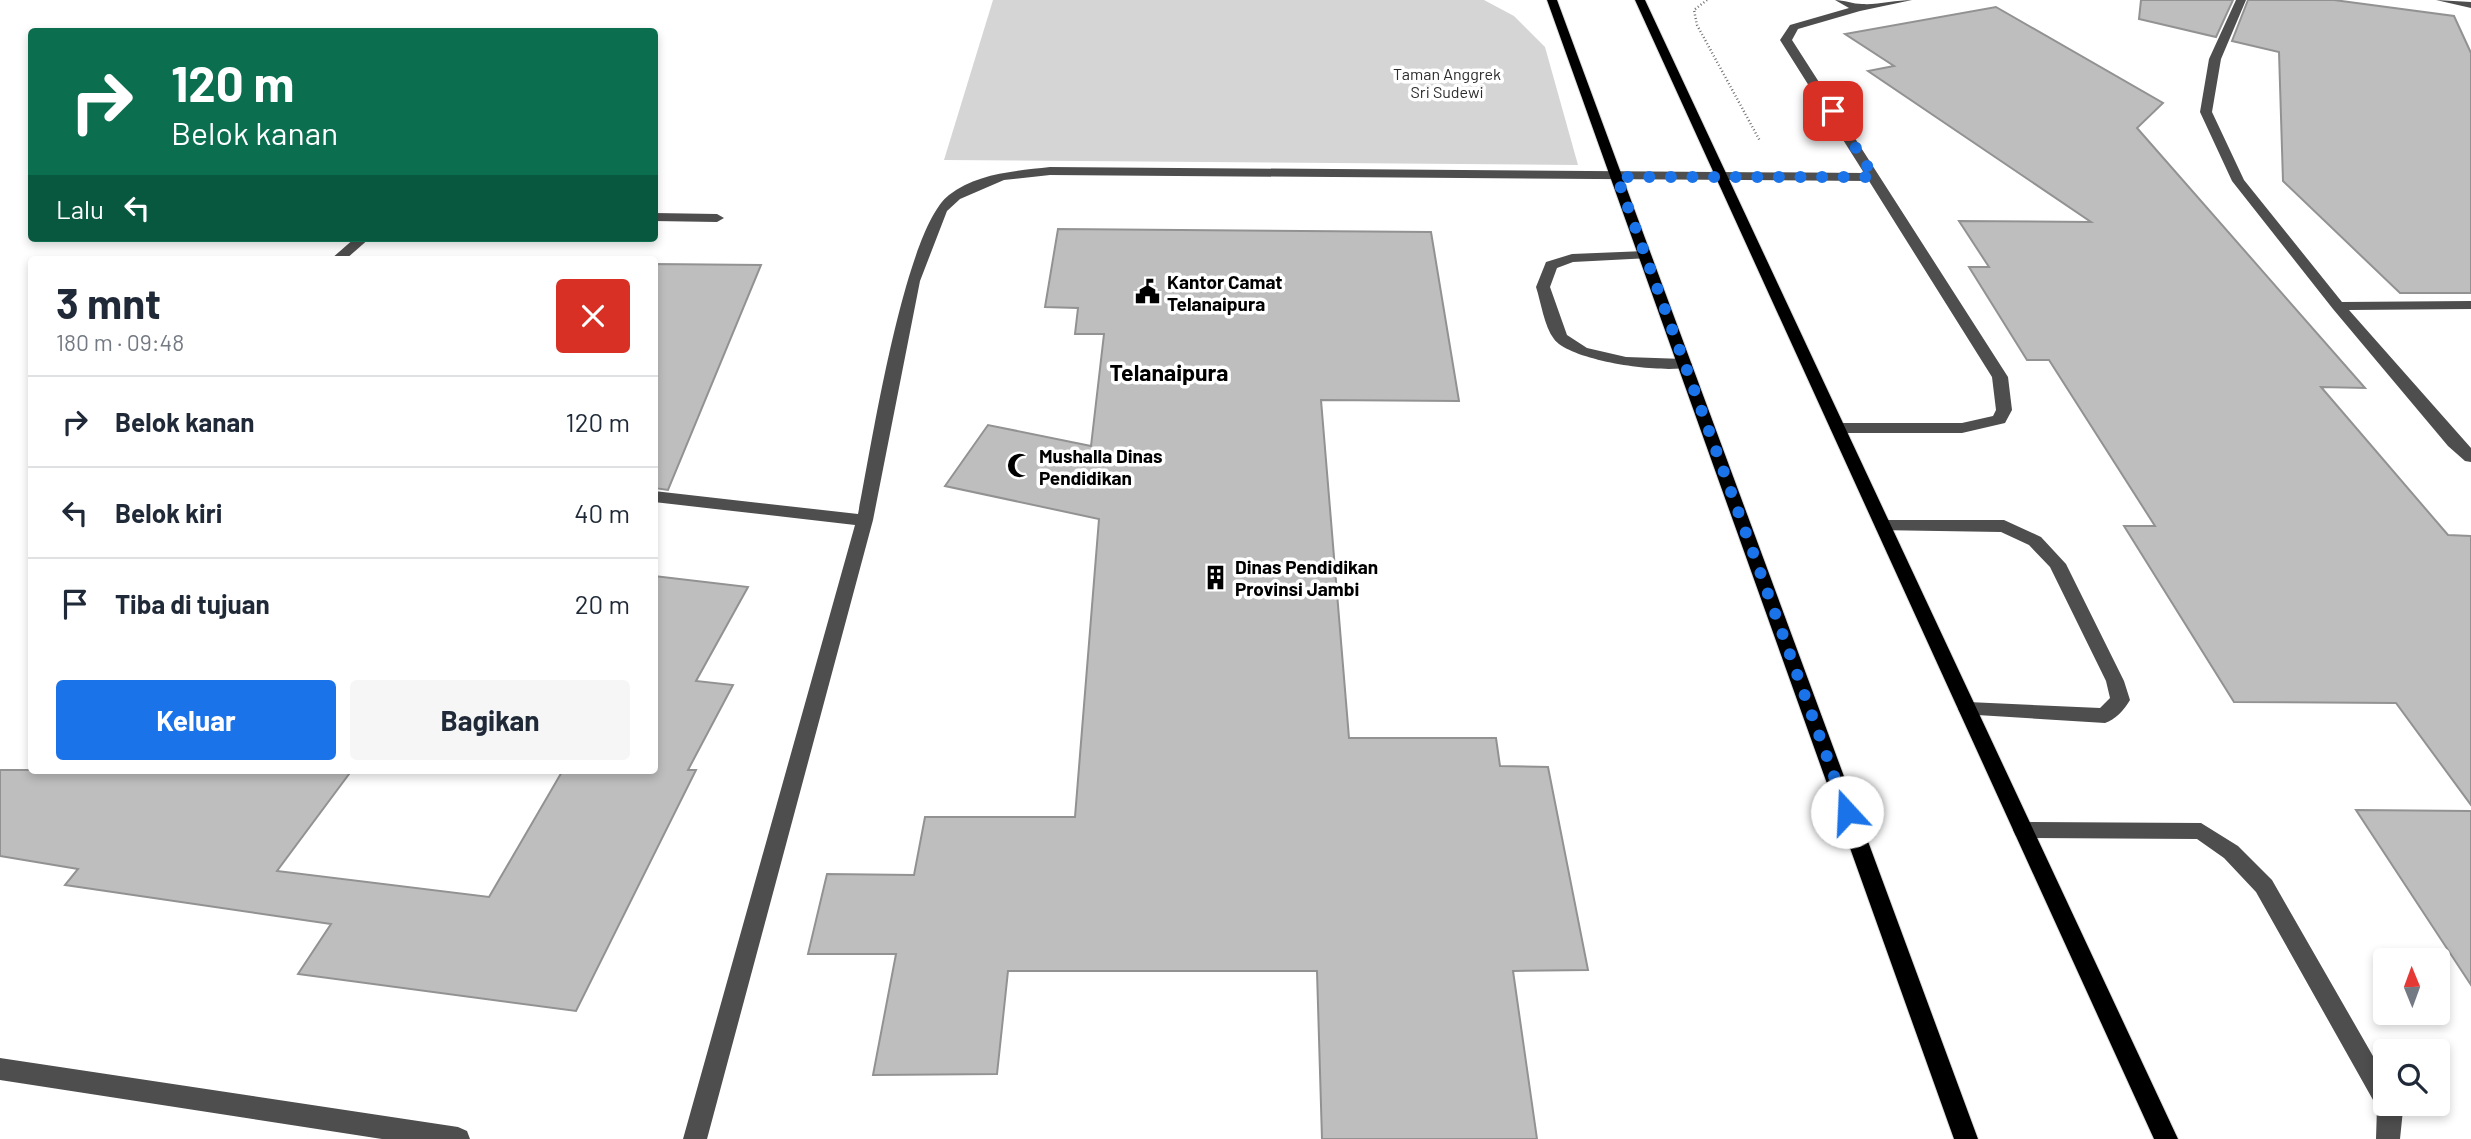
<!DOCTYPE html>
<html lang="id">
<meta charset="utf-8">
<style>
body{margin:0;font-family:Barlow,sans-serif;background:#f6f6f7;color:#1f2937;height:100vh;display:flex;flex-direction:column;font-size:26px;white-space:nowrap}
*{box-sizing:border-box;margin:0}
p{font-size:23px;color:#747a83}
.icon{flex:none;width:38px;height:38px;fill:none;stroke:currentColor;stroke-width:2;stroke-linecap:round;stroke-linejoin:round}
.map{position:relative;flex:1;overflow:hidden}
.panel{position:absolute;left:28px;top:256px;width:630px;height:518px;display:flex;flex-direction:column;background:#fff;border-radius:7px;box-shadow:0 4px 10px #0003}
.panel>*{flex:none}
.top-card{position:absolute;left:28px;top:28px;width:630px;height:214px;border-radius:7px;box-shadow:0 4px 10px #0003;background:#0b6e4f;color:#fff;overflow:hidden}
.needle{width:46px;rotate:359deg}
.tools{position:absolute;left:2373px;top:948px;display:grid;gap:14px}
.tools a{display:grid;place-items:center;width:77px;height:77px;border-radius:7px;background:#fff;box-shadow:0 4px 10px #0003;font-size:35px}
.pin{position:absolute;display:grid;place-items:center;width:60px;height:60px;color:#fff;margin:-30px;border-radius:14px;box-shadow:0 4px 10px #0006}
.me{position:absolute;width:77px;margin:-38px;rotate:340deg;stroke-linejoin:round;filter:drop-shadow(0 0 5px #0008)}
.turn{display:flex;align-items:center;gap:24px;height:147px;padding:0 28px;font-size:32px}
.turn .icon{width:91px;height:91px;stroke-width:2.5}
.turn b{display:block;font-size:49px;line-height:60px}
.then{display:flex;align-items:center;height:66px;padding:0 28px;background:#0003;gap:14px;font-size:26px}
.round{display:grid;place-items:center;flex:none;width:74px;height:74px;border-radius:7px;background:#f6f6f7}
.overview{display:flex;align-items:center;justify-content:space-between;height:119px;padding:0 28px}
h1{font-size:42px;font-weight:700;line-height:52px}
.cta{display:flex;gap:14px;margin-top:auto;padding:14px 28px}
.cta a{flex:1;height:80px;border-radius:7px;background:#1a73e8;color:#fff;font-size:28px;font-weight:700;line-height:80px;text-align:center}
.cta a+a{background:#f6f6f7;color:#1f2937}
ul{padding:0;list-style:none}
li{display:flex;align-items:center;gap:21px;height:91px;padding:0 28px;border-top:2px solid #e0e1e3}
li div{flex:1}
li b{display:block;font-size:26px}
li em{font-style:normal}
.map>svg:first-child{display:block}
.green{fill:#d5d5d5}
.building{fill:#bebebe;stroke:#929292;stroke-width:2}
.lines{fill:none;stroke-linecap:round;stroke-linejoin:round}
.major-casing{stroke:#dbdbdb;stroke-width:2}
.path{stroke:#707070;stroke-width:2.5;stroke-dasharray:1 2.5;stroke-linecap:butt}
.minor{fill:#4e4e4e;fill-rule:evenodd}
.major{fill:#000;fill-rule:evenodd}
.route{stroke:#1a73e8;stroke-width:12;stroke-dasharray:0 21.6}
.labels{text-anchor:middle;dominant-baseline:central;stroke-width:7;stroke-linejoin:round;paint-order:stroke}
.far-park-label{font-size:16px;fill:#2c2c2c;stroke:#fff}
.poi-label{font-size:19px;font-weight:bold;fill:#000;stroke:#fff;text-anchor:start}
.quarter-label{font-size:23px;font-weight:bold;fill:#000;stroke:#fff}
</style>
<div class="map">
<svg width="2471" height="1139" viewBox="0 0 2471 1139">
<rect width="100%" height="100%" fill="#fff"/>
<!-- green -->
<path class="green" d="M 993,0 L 1484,0 L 1514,16 L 1545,47 L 1578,165 L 944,160 Z"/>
<!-- building -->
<path class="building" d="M 2141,0 L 2233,0 L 2216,37 L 2139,19 Z
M 2248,0 L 2334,0 L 2454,16 L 2471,53 L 2471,293 L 2400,293 L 2283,181 L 2279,52 L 2232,41 Z
M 1996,7 L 2163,103 L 2137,128 L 2365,388 L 2321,387 L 2448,535 L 2471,536 L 2471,805 L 2396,703 L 2234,702 L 2124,526 L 2155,526 L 2049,360 L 2027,360 L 1969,267 L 1989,267 L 1959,221 L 2091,222 L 1868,71 L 1894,66 L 1845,34 Z
M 1058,229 L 1431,232 L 1459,401 L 1321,400 L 1349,738 L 1496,738 L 1500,766 L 1548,767 L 1588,970 L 1513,971 L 1537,1139 L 1322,1139 L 1317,971 L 1008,971 L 997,1074 L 873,1075 L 896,954 L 808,954 L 827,874 L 914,875 L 925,817 L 1075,817 L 1099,519 L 945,486 L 988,425 L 1091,446 L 1104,334 L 1075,334 L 1078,308 L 1045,307 Z
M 654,264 L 761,265 L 668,490 L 654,488 Z
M 654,576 L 748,587 L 696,681 L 733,685 L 688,770 L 696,770 L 576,1011 L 298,974 L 331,924 L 65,885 L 78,869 L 0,856 L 0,770 L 352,770 L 277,871 L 489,897 L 563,770 L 654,770 Z
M 2356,810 L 2471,811 L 2471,985 Z"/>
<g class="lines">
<defs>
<path id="major" d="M 1547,0 L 1557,0 L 1978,1139 L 1954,1139 Z
M 1635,0 L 1645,0 L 2178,1139 L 2154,1139 Z"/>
</defs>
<!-- major casing -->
<use href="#major" class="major-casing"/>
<!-- path -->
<path class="path" d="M 1707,0 L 1694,10 L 1697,25 L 1760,141"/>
<!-- minor -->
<path class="minor" d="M 1835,0 C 1844,0 1853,4 1862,4 C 1878,5 1895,0 1912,0 L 1860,11 L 1798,29 L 1792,40 L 2008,377 L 2012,410 L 2005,423 L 1962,433 L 1838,433 L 1830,428 L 1838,423 L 1962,423 L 1993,416 L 1996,410 L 1992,377 L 1869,181 L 1050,175 L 1004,180 L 960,199 L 947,211 L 920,281 L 873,520 L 707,1139 L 683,1139 L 855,525 L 654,502 L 654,491 L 858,514 C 871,450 904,230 949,195 C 977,173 1016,171 1050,167 L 1864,173 L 1780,40 L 1790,25 L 1849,8 Z
M 2236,0 L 2246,0 L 2221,59 L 2212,112 L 2244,180 L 2342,302 L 2471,301 L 2471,309 L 2349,310 L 2471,448 L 2471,462 L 2465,461 L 2448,446 L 2333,309 L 2232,181 L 2200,112 L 2209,59 Z
M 2436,0 L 2471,2 L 2471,8 Z
M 654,213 L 717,214 L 724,218 L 717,222 L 654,221 Z
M 355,238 L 370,238 L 346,259 L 331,259 Z
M 1645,251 L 1650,252 L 1650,258 L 1573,262 L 1557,268 L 1550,287 L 1567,335 L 1587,348 L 1626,357 L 1684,359 L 1692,364 L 1689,367 C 1663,374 1570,361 1554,339 C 1544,326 1541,302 1536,287 L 1546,262 L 1572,254 Z
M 1883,520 L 2004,520 L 2041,537 L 2066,564 L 2124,681 L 2130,700 C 2124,710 2115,720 2105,723 L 1961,714 L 1958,709 L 1961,704 L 1968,702 L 2100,708 L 2110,698 L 2106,681 L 2050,567 L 2029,545 L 2001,532 L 1877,530 L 1875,526 Z
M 2023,822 L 2201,823 L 2238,846 L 2272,880 L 2385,1077 L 2385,1104 L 2401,1104 L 2403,1110 L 2400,1139 L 2376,1139 L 2377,1107 L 2256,892 L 2224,858 L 2197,839 L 2023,838 L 2016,836 L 2013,830 L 2016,824 Z
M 0,1058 L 458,1127 L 467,1131 L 470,1139 L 382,1139 L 0,1080 Z"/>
<!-- major -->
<use href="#major" class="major"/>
</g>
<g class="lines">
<!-- route -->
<path class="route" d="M 1833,111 L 1874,177 L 1617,177 L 1847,812"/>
</g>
<!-- icons -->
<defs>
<symbol id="civic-bare" viewBox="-9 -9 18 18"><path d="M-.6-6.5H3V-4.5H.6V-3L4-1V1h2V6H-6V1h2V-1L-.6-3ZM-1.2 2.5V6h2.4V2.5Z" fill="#000" stroke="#fff" stroke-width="2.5" paint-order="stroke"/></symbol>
<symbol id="mosque-bare" viewBox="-9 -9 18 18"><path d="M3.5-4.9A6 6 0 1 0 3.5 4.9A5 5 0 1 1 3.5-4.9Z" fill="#000" stroke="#fff" stroke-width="2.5" paint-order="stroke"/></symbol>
<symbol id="building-bare" viewBox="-9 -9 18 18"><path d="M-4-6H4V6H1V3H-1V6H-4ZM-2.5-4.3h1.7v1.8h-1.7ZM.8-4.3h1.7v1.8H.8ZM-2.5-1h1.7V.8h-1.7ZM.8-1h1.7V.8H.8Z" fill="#000" stroke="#fff" stroke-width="2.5" paint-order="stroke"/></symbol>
</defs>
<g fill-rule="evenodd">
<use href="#civic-bare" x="1130" y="274" width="35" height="35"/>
<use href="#mosque-bare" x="1002" y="448" width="35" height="35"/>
<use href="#building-bare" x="1198" y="560" width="35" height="35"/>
</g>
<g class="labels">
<!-- far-park labels -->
<g class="far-park-label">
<text x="1447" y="73">Taman Anggrek<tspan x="1447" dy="18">Sri Sudewi</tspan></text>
</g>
<!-- poi labels -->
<g class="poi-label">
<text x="1167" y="281">Kantor Camat<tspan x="1167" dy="22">Telanaipura</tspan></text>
<text x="1039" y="455">Mushalla Dinas<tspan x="1039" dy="22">Pendidikan</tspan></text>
<text x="1235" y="566">Dinas Pendidikan<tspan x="1235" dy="22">Provinsi Jambi</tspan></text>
</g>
<!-- quarter labels -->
<g class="quarter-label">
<text x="1169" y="372">Telanaipura</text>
</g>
</g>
</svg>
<div class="tools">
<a><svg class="needle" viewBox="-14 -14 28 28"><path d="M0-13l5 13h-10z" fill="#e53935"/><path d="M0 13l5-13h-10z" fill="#747a83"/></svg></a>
<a><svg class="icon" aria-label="search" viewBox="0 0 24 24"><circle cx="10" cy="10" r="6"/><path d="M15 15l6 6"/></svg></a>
</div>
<div class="pin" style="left:1833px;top:111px;background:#d93025"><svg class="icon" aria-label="arrive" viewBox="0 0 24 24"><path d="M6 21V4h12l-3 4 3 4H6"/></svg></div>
<svg class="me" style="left:1847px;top:812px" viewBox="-20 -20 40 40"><circle r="19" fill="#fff"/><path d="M0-13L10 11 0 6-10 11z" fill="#1a73e8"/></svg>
<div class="top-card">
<div class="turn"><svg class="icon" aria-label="right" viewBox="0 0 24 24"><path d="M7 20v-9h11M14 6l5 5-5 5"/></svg><div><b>120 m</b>Belok kanan</div></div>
<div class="then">Lalu<svg class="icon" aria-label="left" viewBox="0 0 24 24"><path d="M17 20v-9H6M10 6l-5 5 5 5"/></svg></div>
</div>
<section class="panel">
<div class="overview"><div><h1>3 mnt</h1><p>180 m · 09:48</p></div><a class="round" style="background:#d93025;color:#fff"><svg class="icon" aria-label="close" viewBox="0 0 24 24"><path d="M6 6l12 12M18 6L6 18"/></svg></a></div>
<ul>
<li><svg class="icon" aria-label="right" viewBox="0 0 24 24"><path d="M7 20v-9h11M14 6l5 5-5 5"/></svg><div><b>Belok kanan</b></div><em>120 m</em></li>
<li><svg class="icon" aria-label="left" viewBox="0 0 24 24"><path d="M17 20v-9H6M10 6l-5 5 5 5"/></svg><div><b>Belok kiri</b></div><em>40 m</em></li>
<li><svg class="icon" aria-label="arrive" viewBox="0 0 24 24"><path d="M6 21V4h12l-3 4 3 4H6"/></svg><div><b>Tiba di tujuan</b></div><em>20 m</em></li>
</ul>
<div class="cta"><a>Keluar</a><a>Bagikan</a></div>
</section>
</div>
